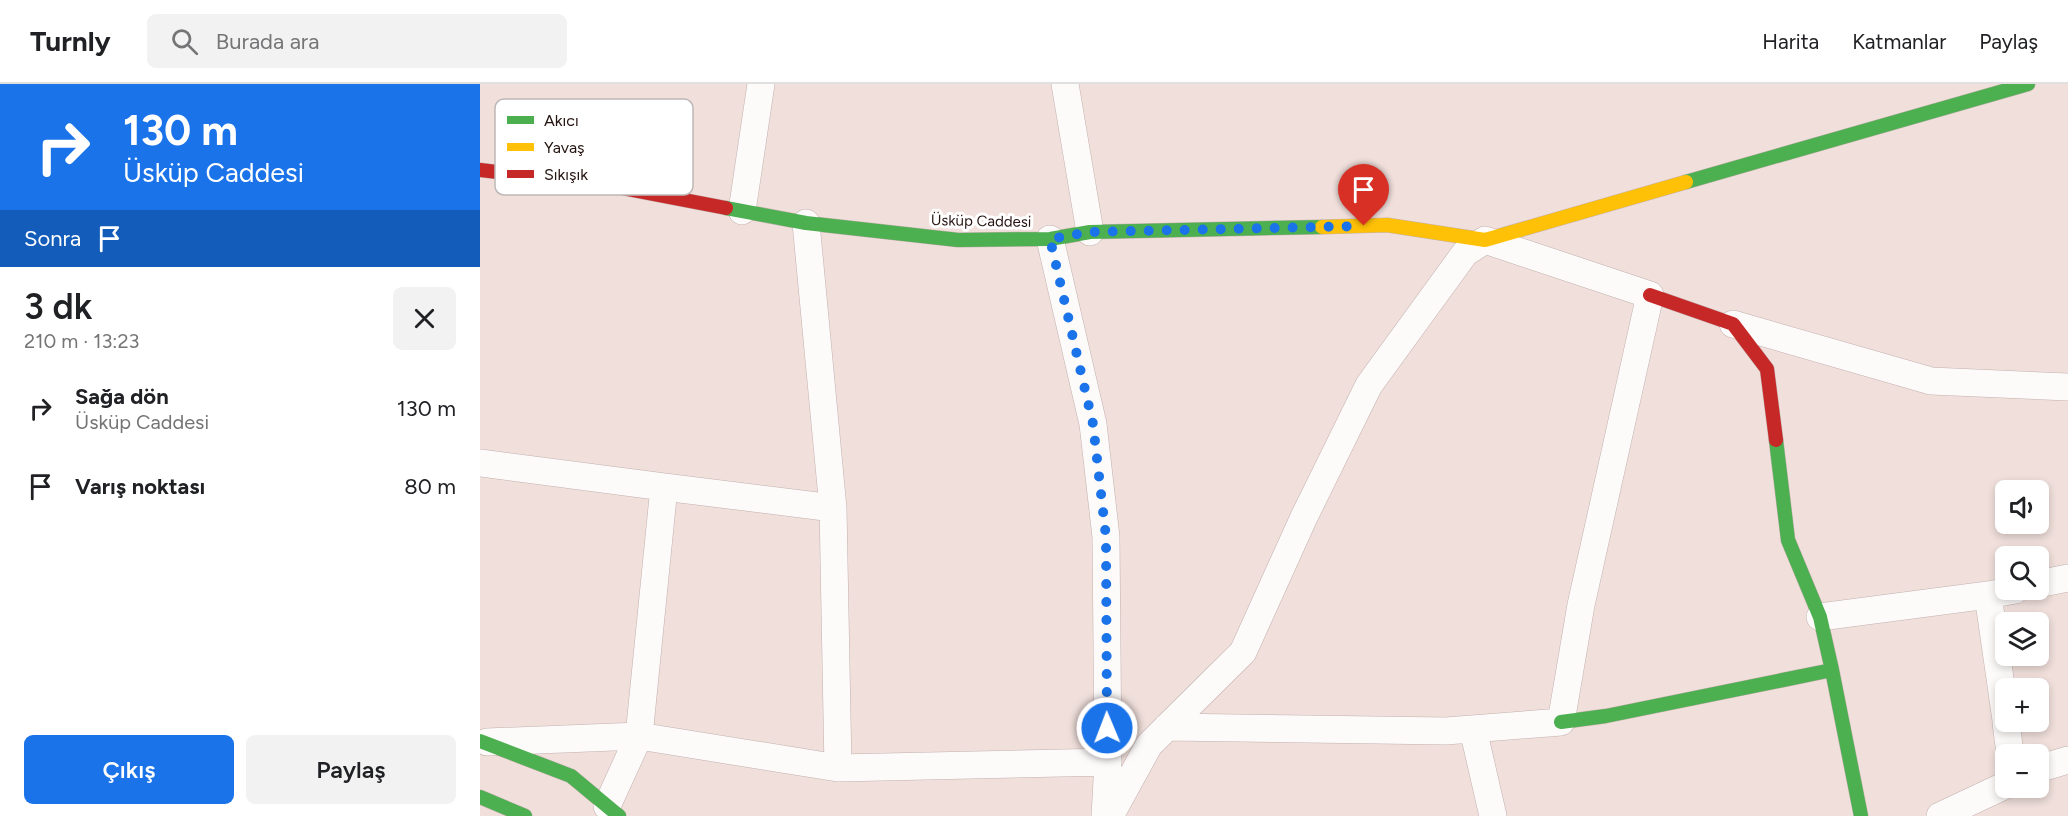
<!DOCTYPE html>
<html lang="tr">
<meta charset="utf-8">
<style>
body{margin:0;font-family:Figtree,sans-serif;background:#f2f2f2;color:#202124;height:100vh;display:flex;flex-direction:column;font-size:22px;white-space:nowrap}
*{box-sizing:border-box;margin:0}
p{font-size:20px;color:#757577}
.icon{flex:none;width:33px;height:33px;fill:none;stroke:currentColor;stroke-width:2;stroke-linecap:round;stroke-linejoin:round}
.map{position:relative;flex:1;overflow:hidden}
.side{display:flex;flex-direction:column;background:#fff;width:480px}
.side>*{flex:none}
.banner{background:#1a73e8;color:#fff;overflow:hidden}
.controls{position:absolute;left:1515px;top:396px;display:grid;gap:12px}
.controls a{display:grid;place-items:center;width:54px;height:54px;border-radius:9px;background:#fff;box-shadow:0 3px 9px #0003;font-size:30px}
.pin{position:absolute;display:grid;place-items:center;width:51px;height:51px;color:#fff;margin:-62px -26px;border-radius:50% 50% 50% 0;rotate:-45deg;box-shadow:0 0 6px #0007}
.pin .icon{rotate:45deg}
.me{position:absolute;width:66px;margin:-33px;rotate:359deg;stroke-linejoin:round;filter:drop-shadow(0 0 4px #0008)}
.turn{display:flex;align-items:center;gap:21px;height:126px;padding:0 24px;font-size:27px}
.turn .icon{width:78px;height:78px;stroke-width:2.5}
.turn b{display:block;font-size:42px;line-height:51px}
.then{display:flex;align-items:center;height:57px;padding:0 24px;background:#0003;gap:12px;font-size:22px}
.round{display:grid;place-items:center;flex:none;width:63px;height:63px;border-radius:9px;background:#f2f2f2}
.head{display:flex;align-items:center;justify-content:space-between;height:102px;padding:0 24px}
h1{font-size:36px;font-weight:600;line-height:45px}
.action{display:flex;gap:12px;margin-top:auto;padding:12px 24px}
.action a{flex:1;height:69px;border-radius:9px;background:#1a73e8;color:#fff;font-size:24px;font-weight:600;line-height:69px;text-align:center}
.action a+a{background:#f2f2f2;color:#202124}
ul{padding:0;list-style:none}
li{display:flex;align-items:center;gap:18px;height:78px;padding:0 24px}
li div{flex:1}
li b{display:block;font-size:22px}
li em{font-style:normal}
header{display:flex;align-items:center;gap:36px;box-sizing:border-box;height:84px;padding:0 30px;background:#fff;border-bottom:2px solid #e0e0e0}
header strong{font-size:28px}
nav{display:flex;gap:33px;margin-inline-start:auto;font-size:21px}
.search{width:420px;height:54px;background:#f2f2f2;display:flex;align-items:center;gap:15px;box-sizing:border-box;padding:0 21px;border-radius:9px;color:#757577;font-size:22px}
main{display:flex;flex:1;min-height:0}
.map>svg:first-child{display:block}
.lines{fill:none;stroke-linecap:round;stroke-linejoin:round}
.street-casing{stroke:#c2b1ae;stroke-width:28}
.fast-casing{stroke:#c2b1ae;stroke-width:15}
.slow-casing{stroke:#c2b1ae;stroke-width:15}
.jam-casing{stroke:#c2b1ae;stroke-width:15}
.street{stroke:#fdfafa;stroke-width:27}
.fast{stroke:#4caf50;stroke-width:14}
.slow{stroke:#ffc107;stroke-width:14}
.jam{stroke:#c62828;stroke-width:14}
.route{stroke:#1a73e8;stroke-width:10;stroke-dasharray:0 18}
.labels{text-anchor:middle;dominant-baseline:central;stroke-width:6;stroke-linejoin:round;paint-order:stroke}
.street-label{font-size:15px;fill:#24130f;stroke:#fff}
.key{fill:#fff;stroke:#bdb8b7;stroke-width:1.5}
.key-label{font-size:16px;fill:#24130f}
</style>
<header>
<strong>Turnly</strong>
<div class="search"><svg class="icon" aria-label="search" viewBox="0 0 24 24"><circle cx="10" cy="10" r="6"/><path d="M15 15l6 6"/></svg>Burada ara</div>
<nav><a>Harita</a><a>Katmanlar</a><a>Paylaş</a></nav>
</header>
<main>
<section class="side">
<div class="banner">
<div class="turn"><svg class="icon" aria-label="right" viewBox="0 0 24 24"><path d="M7 20v-9h11M14 6l5 5-5 5"/></svg><div><b>130 m</b>Üsküp Caddesi</div></div>
<div class="then">Sonra<svg class="icon" aria-label="arrive" viewBox="0 0 24 24"><path d="M6 21V4h12l-3 4 3 4H6"/></svg></div>
</div>
<div class="head"><div><h1>3 dk</h1><p>210 m · 13:23</p></div><a class="round"><svg class="icon" aria-label="close" viewBox="0 0 24 24"><path d="M6 6l12 12M18 6L6 18"/></svg></a></div>
<ul>
<li><svg class="icon" aria-label="right" viewBox="0 0 24 24"><path d="M7 20v-9h11M14 6l5 5-5 5"/></svg><div><b>Sağa dön</b><p>Üsküp Caddesi</p></div><em>130 m</em></li>
<li><svg class="icon" aria-label="arrive" viewBox="0 0 24 24"><path d="M6 21V4h12l-3 4 3 4H6"/></svg><div><b>Varış noktası</b></div><em>80 m</em></li>
</ul>
<div class="action"><a>Çıkış</a><a>Paylaş</a></div>
</section>
<div class="map">
<svg width="1588" height="732" viewBox="0 0 1588 732">
<rect width="100%" height="100%" fill="#f0dfdb"/>
<g class="lines">
<defs>
<path id="street" d="M 585,0 L 610,148
M 262,127 L 281,0
M 570,155 L 613,340 L 626,453 L 628,678 L 625,732
M 1253,240 L 1451,297 L 1588,303
M 0,379 L 184,403
M 353,424 L 358,684
M 1558,500 L 1588,494
M 1508,511 L 1526,636
M 1340,533 L 1508,511 L 1535,506
M 1526,638 L 1530,670
M 993,645 L 1013,732
M 7,658 L 159,652 L 358,684 L 628,678
M 1558,685 L 1588,676
M 127,722 L 159,652 L 184,403 L 353,424 L 326,139
M 630,732 L 669,661 L 763,568 L 824,433 L 889,301 L 985,169 L 1005,156 L 1170,211 L 1101,521 L 1081,638 L 966,647 L 687,643
M 1460,732 L 1526,701"/>
<path id="fast" d="M 1206,98 L 1548,0
M 246,124 L 326,139 L 478,156 L 570,155 L 610,148 L 842,143
M 1296,356 L 1308,456 L 1340,533 L 1352,586
M 1081,638 L 1126,632 L 1352,586 L 1381,732
M 0,657 L 91,692 L 139,732
M 0,713 L 45,732"/>
<path id="slow" d="M 842,143 L 907,141 L 1005,156 L 1206,98"/>
<path id="jam" d="M 0,86 L 121,100 L 246,124
M 1170,211 L 1253,240 L 1287,285 L 1296,356"/>
</defs>
<!-- street casing -->
<use href="#street" class="street-casing"/>
<!-- fast casing -->
<use href="#fast" class="fast-casing"/>
<!-- slow casing -->
<use href="#slow" class="slow-casing"/>
<!-- jam casing -->
<use href="#jam" class="jam-casing"/>
<!-- street -->
<use href="#street" class="street"/>
<!-- fast -->
<use href="#fast" class="fast"/>
<!-- slow -->
<use href="#slow" class="slow"/>
<!-- jam -->
<use href="#jam" class="jam"/>
</g>
<g class="lines">
<!-- route -->
<path class="route" d="M 627,644 L 626,453 L 613,340 L 570,155 L 610,148 L 884,142"/>
</g>
<g class="labels">
<!-- street labels -->
<g class="street-label">
<text transform="translate(501 137) rotate(1)">Üsküp Caddesi</text>
</g>
</g>
<!-- legend -->
<rect x="15" y="15" width="198" height="96" rx="9" class="key"/>
<rect x="27" y="32" width="27" height="8" fill="#4caf50"/>
<rect x="27" y="59" width="27" height="8" fill="#ffc107"/>
<rect x="27" y="86" width="27" height="8" fill="#c62828"/>
<g class="key-label">
<text x="64" y="42">Akıcı</text>
<text x="64" y="69">Yavaş</text>
<text x="64" y="96">Sıkışık</text>
</g>
</svg>
<div class="controls">
<a><svg class="icon" aria-label="sound" viewBox="0 0 24 24"><path d="M4 9h4l5-4v14l-5-4H4zM17 9q2 3 0 6"/></svg></a>
<a><svg class="icon" aria-label="search" viewBox="0 0 24 24"><circle cx="10" cy="10" r="6"/><path d="M15 15l6 6"/></svg></a>
<a><svg class="icon" aria-label="layers" viewBox="0 0 24 24"><path d="M12 4l9 5-9 5-9-5zM3 14l9 5 9-5"/></svg></a>
<a>+</a>
<a>−</a>
</div>
<div class="pin" style="left:884px;top:142px;background:#d93025"><svg class="icon" aria-label="arrive" viewBox="0 0 24 24"><path d="M6 21V4h12l-3 4 3 4H6"/></svg></div>
<svg class="me" style="left:627px;top:644px" viewBox="-20 -20 40 40"><circle r="17" fill="#1a73e8" stroke="#fff" stroke-width="3"/><path d="M0-11L8 9 0 5-8 9z" fill="#fff"/></svg>
</div>
</main>
